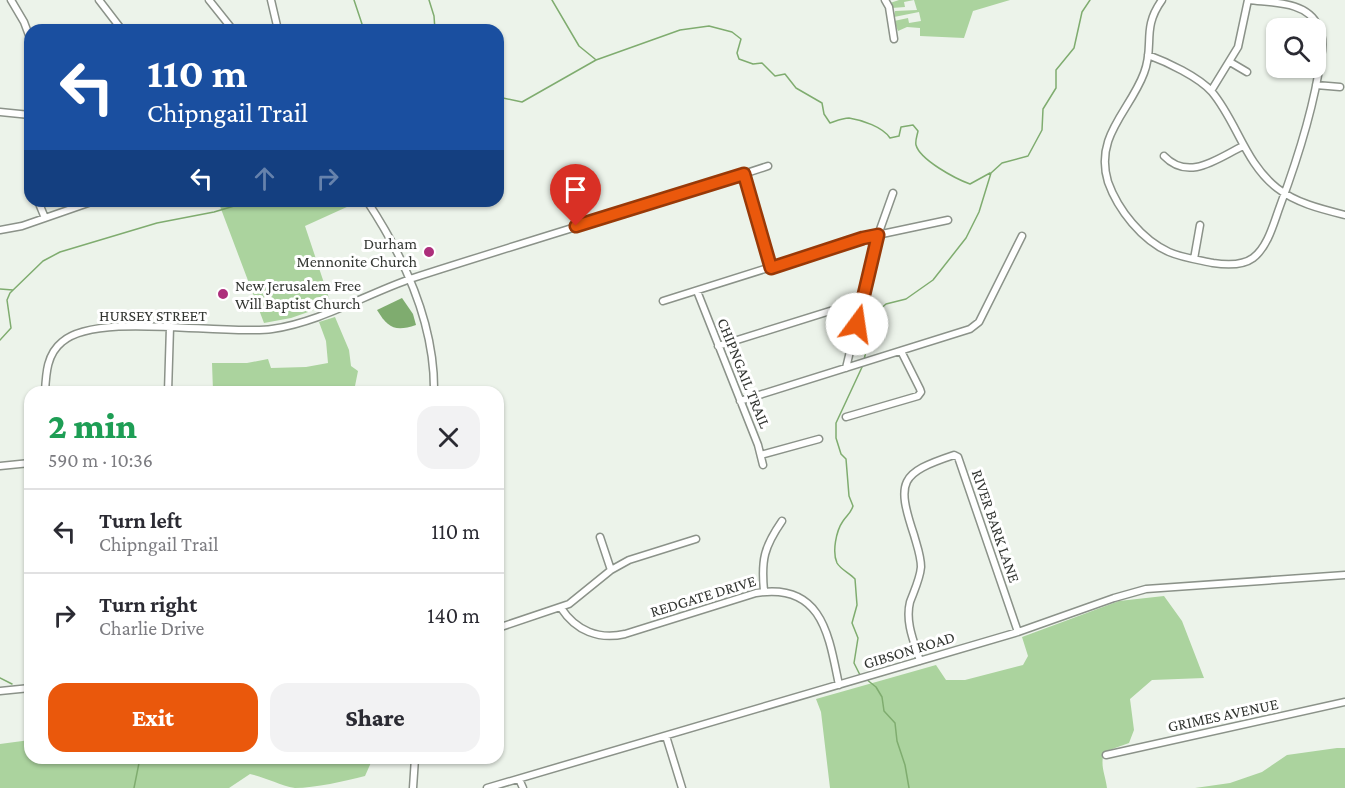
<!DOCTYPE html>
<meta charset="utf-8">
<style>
body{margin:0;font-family:"Crimson Pro",serif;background:#f2f2f3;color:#2b2b33;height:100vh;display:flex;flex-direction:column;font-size:22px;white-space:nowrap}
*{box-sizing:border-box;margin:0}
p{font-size:20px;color:#7c7c81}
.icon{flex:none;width:33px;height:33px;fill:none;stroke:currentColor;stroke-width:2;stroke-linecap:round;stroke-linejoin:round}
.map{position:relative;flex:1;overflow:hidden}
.panel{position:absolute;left:24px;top:386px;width:480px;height:378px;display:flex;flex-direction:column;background:#fff;border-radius:18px;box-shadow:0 2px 4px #0004}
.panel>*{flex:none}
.guide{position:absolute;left:24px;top:24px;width:480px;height:183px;border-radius:18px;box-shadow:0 2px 4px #0004;background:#1a4fa0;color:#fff;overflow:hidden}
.tools{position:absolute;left:1266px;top:18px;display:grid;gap:12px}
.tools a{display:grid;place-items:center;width:60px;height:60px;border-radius:12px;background:#fff;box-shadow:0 2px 4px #0004;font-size:30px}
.pin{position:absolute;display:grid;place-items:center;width:51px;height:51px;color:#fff;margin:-62px -26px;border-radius:50% 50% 50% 0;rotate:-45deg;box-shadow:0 0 6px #0007}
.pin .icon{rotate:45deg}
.me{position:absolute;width:66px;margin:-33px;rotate:14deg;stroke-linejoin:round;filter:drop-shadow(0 0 4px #0008)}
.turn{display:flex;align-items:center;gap:21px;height:126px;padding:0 24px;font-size:27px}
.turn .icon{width:78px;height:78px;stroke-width:2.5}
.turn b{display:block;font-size:42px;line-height:51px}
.lanes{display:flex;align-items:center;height:57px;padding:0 24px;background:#0003;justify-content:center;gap:30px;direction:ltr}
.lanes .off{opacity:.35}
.round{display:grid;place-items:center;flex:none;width:63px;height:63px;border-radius:18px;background:#f2f2f3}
.overview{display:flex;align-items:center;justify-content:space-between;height:102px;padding:0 24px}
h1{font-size:36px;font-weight:800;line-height:45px;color:#1e9e55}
.action{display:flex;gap:12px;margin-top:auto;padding:12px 24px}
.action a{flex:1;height:69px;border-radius:18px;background:#ea580c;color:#fff;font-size:24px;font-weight:800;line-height:69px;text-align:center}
.action a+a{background:#f2f2f3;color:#2b2b33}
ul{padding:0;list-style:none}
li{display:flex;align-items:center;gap:18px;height:84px;padding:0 24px;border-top:2px solid #e1e1e2}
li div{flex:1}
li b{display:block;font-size:22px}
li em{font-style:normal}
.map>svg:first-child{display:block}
.green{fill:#abd39e}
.water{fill:#7fac6f}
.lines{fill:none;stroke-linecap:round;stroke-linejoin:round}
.stream{stroke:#7fac6f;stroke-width:1.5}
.minor-casing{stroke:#8b9289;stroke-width:9}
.minor{stroke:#fff;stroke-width:6}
.route-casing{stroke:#983908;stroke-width:15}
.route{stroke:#ea580c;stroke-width:10}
.poi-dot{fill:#ad2e7b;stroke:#fff;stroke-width:2}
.labels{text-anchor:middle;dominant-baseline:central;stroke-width:6;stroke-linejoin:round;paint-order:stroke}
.poi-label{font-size:16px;fill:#333632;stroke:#fff;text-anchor:end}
.street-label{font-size:16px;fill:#333632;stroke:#fff}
</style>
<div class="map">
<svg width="1345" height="788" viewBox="0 0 1345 788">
<rect width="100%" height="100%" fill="#ecf3ea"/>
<!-- green -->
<path class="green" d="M 899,0 L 1010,0 L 973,11 L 964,38 L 920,36 L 920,28 L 907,27 L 898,31 L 894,21 L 908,18 L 909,23 L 921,21 L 919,12 L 894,17 L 895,11 L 917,10 L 914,0 L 904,2 L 905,7 L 892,8 L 890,3 Z
M 218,201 L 360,201 L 305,226 L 331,304 L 291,318 L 264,323 Z
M 335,317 L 349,350 L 351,366 L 358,371 L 354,391 L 213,391 L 212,363 L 247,363 L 268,359 L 271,368 L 306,367 L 328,363 L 326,341 L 319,322 Z
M 1164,596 L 1182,621 L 1204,678 L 1152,680 L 1130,699 L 1134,730 L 1129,743 L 1104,752 C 1100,767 1105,773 1107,788 L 830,788 L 821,712 L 816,699 L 936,665 L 946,680 L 965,680 L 1023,665 L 1028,656 L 1022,637 L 1119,601 Z
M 30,740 L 30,758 L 373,758 L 365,776 C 345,781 315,788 295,788 C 279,785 265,777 250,774 L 229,788 L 0,788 L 0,744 Z
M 1337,748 L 1345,748 L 1345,788 L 1195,788 L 1230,783 L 1262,772 L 1287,755 Z"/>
<!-- water -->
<path class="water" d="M 402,298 L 413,314 L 416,325 C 395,332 388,328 377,310 Z"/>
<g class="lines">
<!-- stream -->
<path class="stream" d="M 354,0 L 364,30
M 429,0 L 434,16 L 435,30
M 552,0 L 579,46 L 595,59
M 498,97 L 522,102 L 596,60 L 680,30 L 709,26 L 732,32 L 741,39 L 737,53 L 739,59 L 753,64 L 762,63 L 775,76 L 785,74 L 796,88 L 822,103 L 824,114 L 830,123 C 836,121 843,118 849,118 C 862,120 883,127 890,138 L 899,136 L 901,127 L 913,125 L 918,131 C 917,136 915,141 916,145 C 920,160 956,179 970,184 L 990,173
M 0,289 L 13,290
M 0,340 L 11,328 L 7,300 L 10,293 L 43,261 L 60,252 L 157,223 L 214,212 L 251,201
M 864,360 L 873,319 L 878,311 L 886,304 L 906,299 L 933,280 L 966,238 L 979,212 L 991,173 L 1002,163 L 1028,156 L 1042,130 L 1043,109 L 1056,88 L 1056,70 L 1074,48 L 1082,12 L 1090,0
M 860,675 L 854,663 L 858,638 L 852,623 L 857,605 L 855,579 C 850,573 841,570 837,563 C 832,552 836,531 843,521 C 847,515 851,513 853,506 L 849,496 L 846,459 L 841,454 L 836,438 L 836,423 L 863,365
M 0,678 L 12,684
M 866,679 L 876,687 L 882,697 L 884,711 L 895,723 L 897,741 L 905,765 L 909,788
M 134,788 L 140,758"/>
<defs>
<path id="minor" d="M 11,0 L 24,22 L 30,38
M 99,0 L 122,30
M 209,0 L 233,30
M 271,0 L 278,30
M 885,0 L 889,7 L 894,39
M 1162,0 C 1141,29 1155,45 1144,73 C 1130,111 1094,136 1108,182 C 1118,210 1142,240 1169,252 C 1183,258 1199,260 1213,263 C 1226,265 1242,266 1253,258 C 1268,247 1274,222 1280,206 C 1298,158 1314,108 1321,57 C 1323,47 1323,35 1318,26 C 1307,1 1272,3 1249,0
M 1148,55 C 1167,62 1199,77 1212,92 C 1237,122 1245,163 1277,188 C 1296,203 1321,209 1345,215
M 1230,62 L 1247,72
M 1316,85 L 1340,87
M 1211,91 L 1238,47 L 1248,0
M 0,112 L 30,115
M 30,117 L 30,160
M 1164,156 C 1189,182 1218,158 1243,146
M 744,174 L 771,268
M 38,201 L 45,218
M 367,201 C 404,257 435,323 434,392
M 0,230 L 22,226 L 94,201
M 1194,259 L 1200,225
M 697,291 L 758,445 L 763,465
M 663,301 L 863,238 L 948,220
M 718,346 L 862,301
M 846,368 L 878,235 L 893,193
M 45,392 C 46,373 47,354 62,342 C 97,311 222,336 272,329 C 321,322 366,294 413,278 C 531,240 650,205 768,166
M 168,392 L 170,327
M 740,401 L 970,329 L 979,322 L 1022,236
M 846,417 L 918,396 L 921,392 L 920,389 L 901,351
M 761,455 L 819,439
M 0,466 L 30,463
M 600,537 L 611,570
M 764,591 C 761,560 764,547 782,521
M 561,608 C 576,631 599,640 625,634 L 756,593 C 823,582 829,637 839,685
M 498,628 L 569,604 L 611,570 L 629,560 L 696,539
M 920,661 C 914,642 905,622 910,602 C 914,591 920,579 921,567 C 921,556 917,546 914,535 C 896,481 900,473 954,455 L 958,457 L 1018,632
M 0,691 L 30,688
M 666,736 L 682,788
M 1106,755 L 1345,702
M 519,779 L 523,788
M 413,788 L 415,758
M 487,788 L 1018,632 L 1114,598 L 1146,589 L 1345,575"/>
</defs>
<!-- minor casing -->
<use href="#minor" class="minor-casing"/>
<!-- minor -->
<use href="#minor" class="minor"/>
</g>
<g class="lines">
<defs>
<path id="route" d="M 576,226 L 744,174 L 771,268 L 863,238 L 878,235 L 857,324"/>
</defs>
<!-- route casing -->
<use href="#route" class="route-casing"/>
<!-- route -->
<use href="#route" class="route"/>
</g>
<!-- markers -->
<g class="poi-dot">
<circle cx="429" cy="252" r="6"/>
<circle cx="223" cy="294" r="6"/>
</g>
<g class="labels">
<!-- poi labels -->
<g class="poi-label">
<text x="417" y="243">Durham<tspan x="417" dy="18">Mennonite Church</tspan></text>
<text x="235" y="285" text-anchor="start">New Jerusalem Free<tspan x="235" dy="18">Will Baptist Church</tspan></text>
</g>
<!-- street labels -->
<g class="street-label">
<text x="153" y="315">HURSEY STREET</text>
<text transform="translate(744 373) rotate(68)">CHIPNGAIL TRAIL</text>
<text transform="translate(996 526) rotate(71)">RIVER BARK LANE</text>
<text transform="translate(703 596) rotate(-17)">REDGATE DRIVE</text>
<text transform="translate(909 650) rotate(-17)">GIBSON ROAD</text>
<text transform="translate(1223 715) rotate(-12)">GRIMES AVENUE</text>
</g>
</g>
</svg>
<div class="tools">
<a><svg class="icon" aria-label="search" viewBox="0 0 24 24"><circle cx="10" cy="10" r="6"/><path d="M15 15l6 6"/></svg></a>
</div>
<div class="pin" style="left:576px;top:226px;background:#d93025"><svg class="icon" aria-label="arrive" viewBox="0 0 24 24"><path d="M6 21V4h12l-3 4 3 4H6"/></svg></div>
<svg class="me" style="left:857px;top:324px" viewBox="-20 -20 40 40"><circle r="19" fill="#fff"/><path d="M0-13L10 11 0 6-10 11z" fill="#ea580c"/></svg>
<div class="guide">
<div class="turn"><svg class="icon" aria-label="left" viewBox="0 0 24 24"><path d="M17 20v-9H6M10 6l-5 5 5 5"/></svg><div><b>110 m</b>Chipngail Trail</div></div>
<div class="lanes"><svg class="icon" aria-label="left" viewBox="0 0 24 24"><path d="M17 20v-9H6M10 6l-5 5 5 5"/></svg><svg class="icon off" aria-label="ahead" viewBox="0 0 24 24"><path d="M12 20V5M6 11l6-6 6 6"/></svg><svg class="icon off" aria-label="right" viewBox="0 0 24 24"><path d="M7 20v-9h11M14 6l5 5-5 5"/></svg></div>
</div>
<section class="panel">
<div class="overview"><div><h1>2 min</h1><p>590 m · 10:36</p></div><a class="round"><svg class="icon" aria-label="close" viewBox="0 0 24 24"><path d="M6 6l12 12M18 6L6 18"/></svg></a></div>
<ul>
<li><svg class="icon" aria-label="left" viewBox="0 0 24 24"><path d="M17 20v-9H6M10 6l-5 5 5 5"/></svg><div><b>Turn left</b><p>Chipngail Trail</p></div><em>110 m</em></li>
<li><svg class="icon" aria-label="right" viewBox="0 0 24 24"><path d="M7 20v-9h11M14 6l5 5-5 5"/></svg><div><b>Turn right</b><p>Charlie Drive</p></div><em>140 m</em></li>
</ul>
<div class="action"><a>Exit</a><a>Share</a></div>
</section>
</div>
